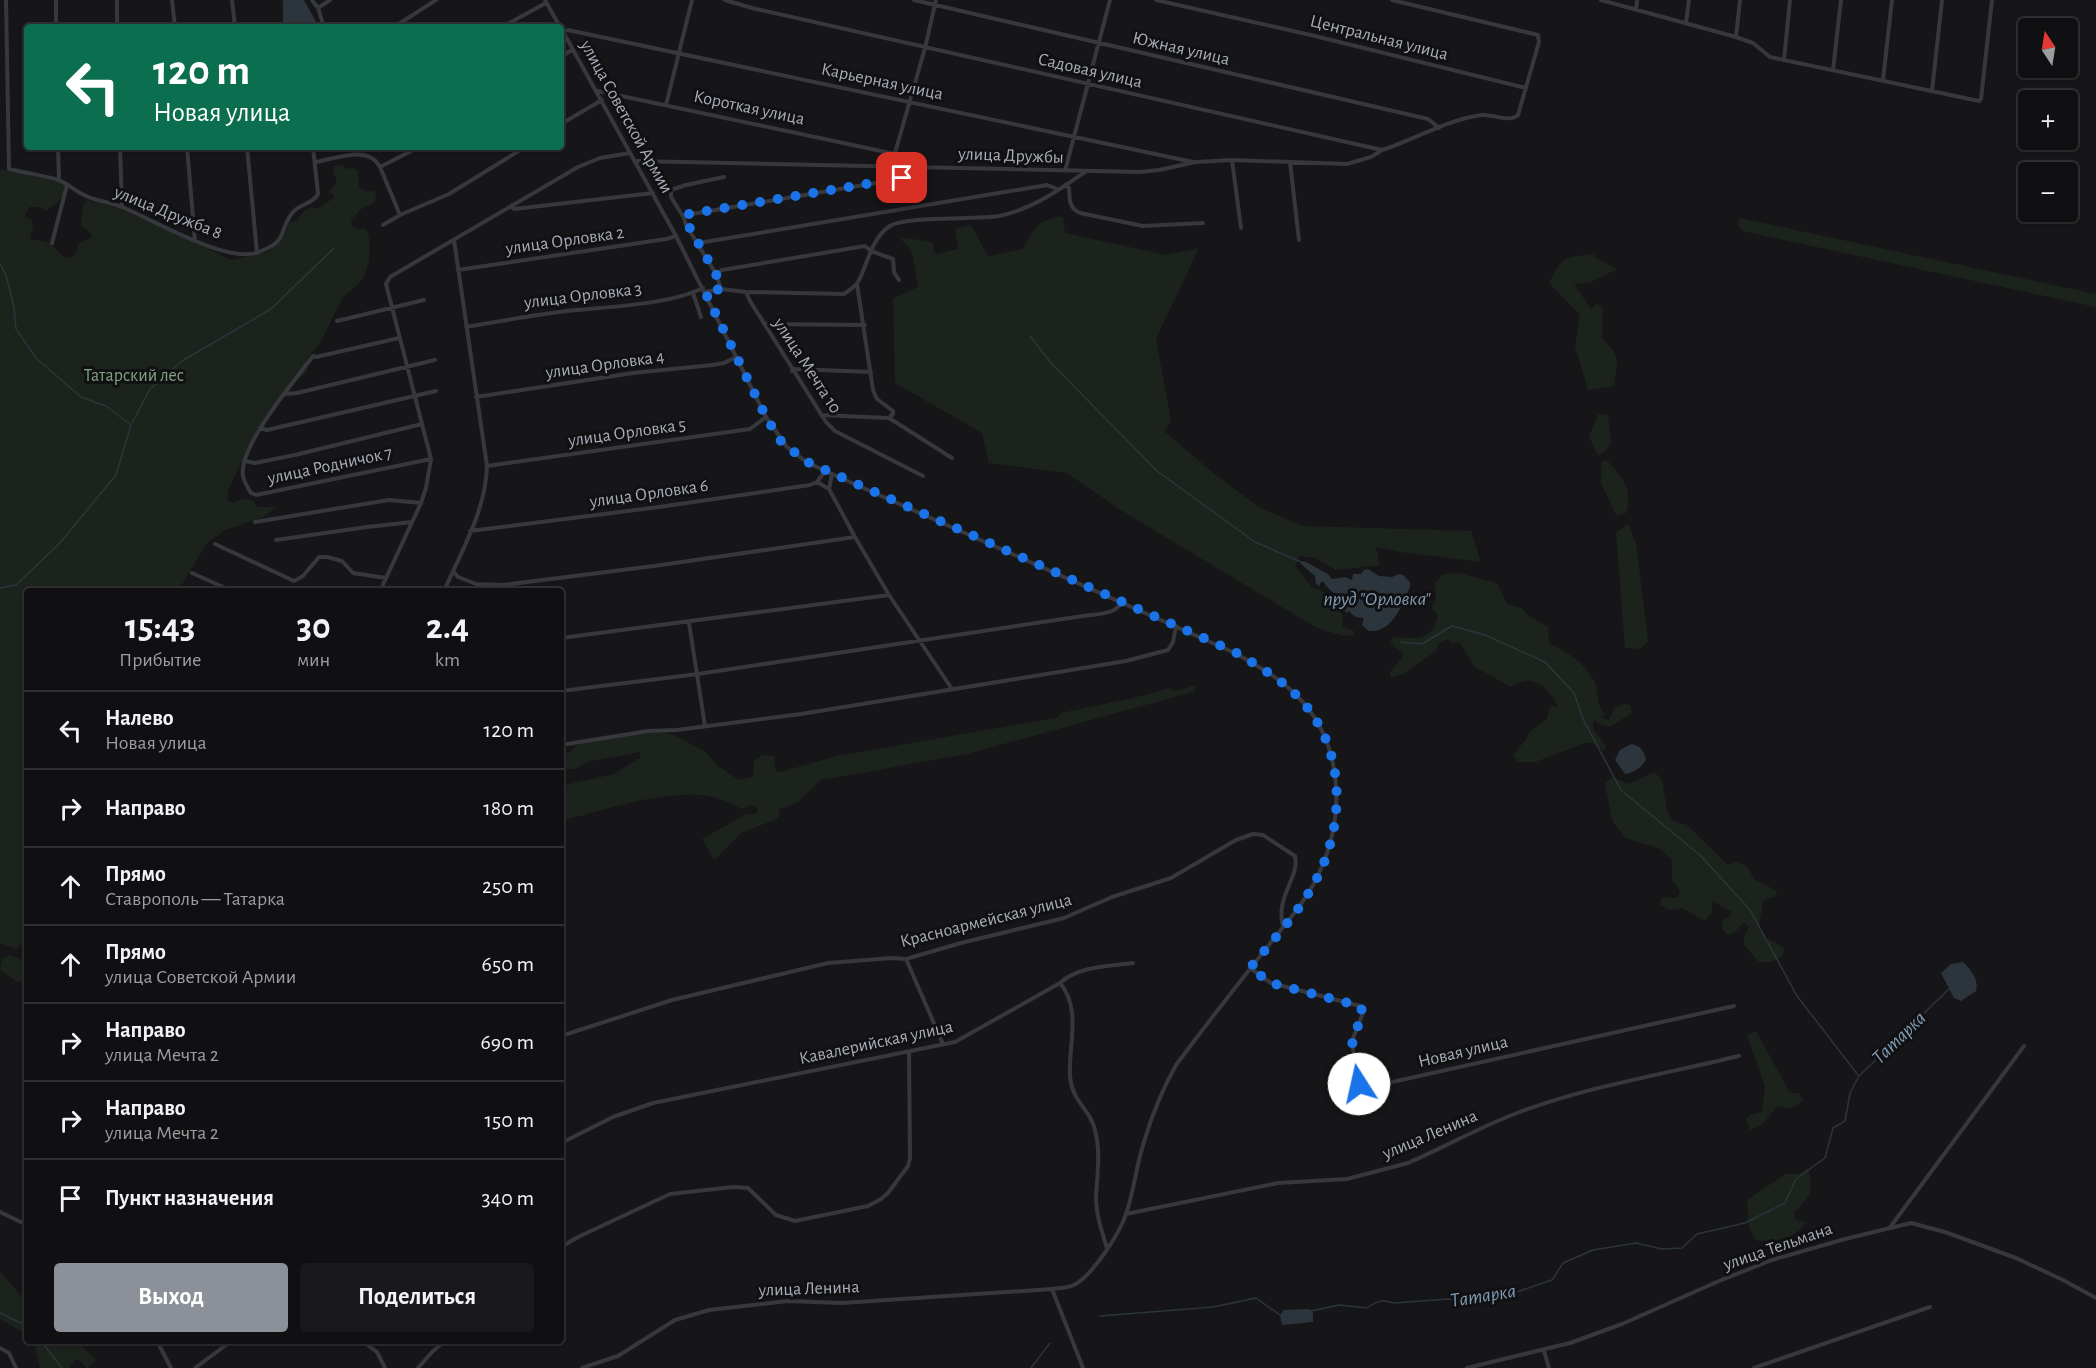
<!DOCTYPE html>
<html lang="ru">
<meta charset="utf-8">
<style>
body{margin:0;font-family:"Alegreya Sans",sans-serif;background:#19191b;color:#f1f3f6;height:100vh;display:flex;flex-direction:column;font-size:22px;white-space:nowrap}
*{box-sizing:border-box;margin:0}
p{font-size:20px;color:#9c9d9f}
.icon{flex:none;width:33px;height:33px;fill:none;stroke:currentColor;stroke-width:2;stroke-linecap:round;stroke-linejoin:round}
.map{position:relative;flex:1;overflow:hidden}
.panel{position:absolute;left:24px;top:588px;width:540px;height:756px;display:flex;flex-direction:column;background:#101012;border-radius:6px;box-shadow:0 2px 4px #0004,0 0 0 2px #303032}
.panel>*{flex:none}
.top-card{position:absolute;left:24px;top:24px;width:540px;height:126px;border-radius:6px;box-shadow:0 2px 4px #0004,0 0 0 2px #303032;background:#0b6e4f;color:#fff;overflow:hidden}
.needle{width:39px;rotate:348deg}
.controls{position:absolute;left:2018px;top:18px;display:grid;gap:12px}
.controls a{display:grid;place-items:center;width:60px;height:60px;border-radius:6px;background:#101012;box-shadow:0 2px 4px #0004,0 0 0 2px #303032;font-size:30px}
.pin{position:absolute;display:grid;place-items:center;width:51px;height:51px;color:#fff;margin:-26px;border-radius:12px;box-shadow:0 3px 9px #0006}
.me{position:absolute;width:66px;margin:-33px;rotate:350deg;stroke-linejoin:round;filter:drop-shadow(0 0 4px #0008)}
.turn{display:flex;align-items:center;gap:21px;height:126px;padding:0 30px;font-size:27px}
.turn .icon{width:78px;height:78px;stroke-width:2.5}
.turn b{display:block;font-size:42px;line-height:51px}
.eta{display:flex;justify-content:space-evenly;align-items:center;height:102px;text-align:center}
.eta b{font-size:36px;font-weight:600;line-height:42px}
.action{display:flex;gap:12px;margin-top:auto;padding:12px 30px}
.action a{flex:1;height:69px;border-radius:6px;background:#8c9099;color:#fff;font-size:24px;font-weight:600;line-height:69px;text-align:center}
.action a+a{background:#19191b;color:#f1f3f6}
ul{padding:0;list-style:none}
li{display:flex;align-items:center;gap:18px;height:78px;padding:0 30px;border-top:2px solid #303032}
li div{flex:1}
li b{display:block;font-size:22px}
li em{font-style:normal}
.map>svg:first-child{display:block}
.green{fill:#1c231d}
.water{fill:#2c353c}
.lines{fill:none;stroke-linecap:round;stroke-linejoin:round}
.stream{stroke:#2c353c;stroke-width:1.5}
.street{stroke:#37383d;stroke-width:4}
.route{stroke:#1a73e8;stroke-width:10;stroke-dasharray:0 18}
.labels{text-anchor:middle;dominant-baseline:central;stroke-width:6;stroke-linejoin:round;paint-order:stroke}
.street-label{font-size:18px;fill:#a8adb8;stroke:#111113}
.park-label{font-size:18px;fill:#7fa381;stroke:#111113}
.water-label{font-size:20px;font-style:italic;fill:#7f9bb3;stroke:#111113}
</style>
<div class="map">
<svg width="2096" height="1368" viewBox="0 0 2096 1368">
<rect width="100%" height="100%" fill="#161618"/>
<!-- green -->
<path class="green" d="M 341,165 L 348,169 L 354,168 L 358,171 L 359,187 L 367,192 L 371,190 L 376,192 L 375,202 L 361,209 L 351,220 L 352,226 L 356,229 L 366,229 C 373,241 370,271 360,282 C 356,288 348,291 343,298 C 331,317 325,342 307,358 L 307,372 L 284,391 L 256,430 L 228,491 L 228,500 L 233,503 L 243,499 L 253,500 L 257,507 L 276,507 L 263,517 L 225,530 L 207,543 L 178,591 L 27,591 L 27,809 L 23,813 L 27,817 L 27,947 L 21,944 L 17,949 L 0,943 L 0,169 C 22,173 45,176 65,186 C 65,198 55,205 46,211 L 41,207 L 29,207 L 25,217 L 32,220 L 33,225 L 30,239 L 50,243 L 64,257 L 70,258 L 77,252 L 78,244 L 92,237 L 89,231 L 81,226 L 83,206 L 87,200 L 122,209 L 232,260 L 269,252 L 283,238 L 289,224 L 297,220 L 304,211 L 310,208 L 319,208 L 335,197 L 329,191 L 337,183 L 333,170 L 335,166 Z
M 1063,216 L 1065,233 L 1166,255 L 1199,248 L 1156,339 L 1171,421 L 1164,431 L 1218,477 L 1259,507 L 1303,526 L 1471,531 L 1481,562 L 1400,552 L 1376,547 L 1380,565 L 1336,570 L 1315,558 L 1299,556 L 1295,566 L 1312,587 L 1337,598 L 1343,618 L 1342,626 L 1354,631 L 1353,635 L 1344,636 L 1317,628 L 1119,509 L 1067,473 L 989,463 L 982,433 L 895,383 L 893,298 L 918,287 L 912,251 L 899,237 L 932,242 L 935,254 L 958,249 L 955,229 L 971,225 L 988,256 L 1023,249 C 1035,227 1036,220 1063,216 Z
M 1739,218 L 2096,294 L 2096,307 L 1742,231 L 1738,224 Z
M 1593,254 L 1596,258 L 1617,269 L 1589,283 L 1574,284 L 1591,309 L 1597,304 L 1603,308 L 1602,338 C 1621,357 1618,360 1614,386 L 1588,390 L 1575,346 L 1580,315 L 1549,283 C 1563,255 1563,258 1593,254 Z
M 1598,414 L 1608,415 L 1611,443 L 1607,449 L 1598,456 L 1589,437 Z
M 1606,459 C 1621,477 1634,487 1626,513 L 1616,515 L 1601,483 L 1601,463 Z
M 1628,523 L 1636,543 L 1648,641 L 1640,649 L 1625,648 L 1616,533 Z
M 1459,573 L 1497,583 L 1507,604 L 1522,608 L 1529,616 L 1548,627 L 1549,643 C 1565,651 1585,663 1593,679 C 1601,693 1594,702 1605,714 L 1602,718 L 1609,720 L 1614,708 L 1623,704 L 1630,705 L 1632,713 L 1609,727 L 1599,724 L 1595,720 L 1592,723 L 1594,730 L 1606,746 L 1604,751 L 1593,743 L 1585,743 L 1535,762 L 1518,762 L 1513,755 L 1527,738 L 1528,733 L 1547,719 L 1549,709 L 1552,706 L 1558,708 C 1554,695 1540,679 1525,681 C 1521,681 1515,685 1511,687 L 1475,667 L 1459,642 L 1452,643 L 1447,639 L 1438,645 L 1436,651 L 1403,674 L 1391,678 L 1390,672 L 1404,655 L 1390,642 L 1394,637 C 1414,639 1433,641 1438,616 L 1432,608 L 1436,599 L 1435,583 L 1443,574 Z
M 1193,686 L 1197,687 L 1193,692 L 967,754 L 821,780 L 797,803 L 779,809 L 779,818 L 741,833 L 714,860 L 702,839 L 746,814 L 756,814 L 758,808 L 752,805 L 742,809 C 729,803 714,795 698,795 C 652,793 605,810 561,821 L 561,786 L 614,774 L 640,758 L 640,752 L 587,762 L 576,769 L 561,769 L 561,753 L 569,753 L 578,745 L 631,734 L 659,732 L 674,735 L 706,752 L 717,765 L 738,780 L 753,777 L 754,761 L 762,755 L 774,756 L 776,771 L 781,772 L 837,756 L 1056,718 L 1061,713 L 1129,699 L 1171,688 L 1175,691 Z
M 1654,772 L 1662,779 L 1667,811 L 1673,821 L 1687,825 L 1728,865 L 1737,861 L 1748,868 L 1754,879 L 1777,891 L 1776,896 L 1763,901 L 1759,925 L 1766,939 L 1775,942 L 1785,949 L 1782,957 L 1771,962 L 1759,962 L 1744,945 L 1744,937 L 1749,927 L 1744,922 L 1734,933 L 1728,935 L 1722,929 L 1723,920 L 1730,917 L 1732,912 L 1713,901 L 1711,914 L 1704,921 L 1683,908 L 1669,910 L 1661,905 L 1661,897 L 1677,898 L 1680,891 L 1672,880 L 1672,860 L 1659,848 L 1625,838 L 1612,820 L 1605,784 L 1612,777 L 1629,784 Z
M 10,955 L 27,962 L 27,981 L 17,982 L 0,970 L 2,959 Z
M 1756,1031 L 1790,1093 L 1800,1093 L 1803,1101 L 1790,1109 L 1778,1106 L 1761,1125 L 1750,1130 L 1746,1119 L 1750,1115 L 1762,1112 L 1765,1087 L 1747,1035 Z
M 1808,1168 C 1814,1192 1812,1195 1794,1212 L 1795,1219 L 1806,1222 C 1794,1240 1775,1243 1755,1240 L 1749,1227 L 1747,1200 L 1785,1174 L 1799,1174 Z
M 0,1271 L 21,1296 L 27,1299 L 27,1338 L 21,1331 L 0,1319 Z
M 30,1341 L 76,1341 L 97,1360 L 88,1368 L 86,1368 L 79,1359 L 75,1360 L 69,1368 L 40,1368 L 35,1347 Z"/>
<!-- water -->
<path class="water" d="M 283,0 L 304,0 L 319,27 L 281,27 C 285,20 282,9 283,0 Z
M 1304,561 L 1328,574 L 1332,579 L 1345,577 L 1352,580 L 1353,574 L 1361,574 L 1364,570 L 1368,569 L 1379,576 L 1392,577 L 1399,574 L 1403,575 L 1410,582 L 1410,587 C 1402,604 1393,633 1369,631 L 1362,625 L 1364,618 L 1355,617 L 1349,611 L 1346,613 L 1342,603 L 1345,597 C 1338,596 1327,590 1324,582 L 1321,582 L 1319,586 L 1316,584 L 1315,576 L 1301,564 L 1301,562 Z
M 1631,744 C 1641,746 1643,750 1646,759 C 1644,766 1632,774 1625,774 L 1615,760 L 1620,750 Z
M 1963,962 C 1971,970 1979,979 1976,991 L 1961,1001 L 1954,998 L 1941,973 L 1951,964 Z
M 1309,1309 L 1313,1311 L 1313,1322 L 1282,1325 L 1280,1315 L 1284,1310 Z"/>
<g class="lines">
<!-- stream -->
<path class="stream" d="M 0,264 L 6,275 L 14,307 L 16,329 L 36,358 L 81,397 L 106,406 L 131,425 L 116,475 L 59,544 L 16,585 L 0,588
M 1030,336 L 1051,363 L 1157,471 L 1255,542 L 1301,562
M 132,423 L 150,389 L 182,361 L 271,309 L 334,248
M 1401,642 L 1422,644 L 1452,626 L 1485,635 L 1545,662 L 1574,693 L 1584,721 L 1621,790 L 1701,856 L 1750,910 L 1797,996 L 1858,1075
M 1311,1311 L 1339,1305 L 1367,1308 C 1377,1301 1382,1299 1394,1303 L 1449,1299 L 1460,1302 L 1475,1294 L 1481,1297 L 1508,1295 L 1552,1280 L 1563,1263 L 1593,1250 L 1636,1243 L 1662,1249 L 1682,1248 L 1697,1234 L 1745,1223 L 1785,1203 L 1796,1179 L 1825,1158 L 1833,1128 L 1845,1121 L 1850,1093 L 1859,1076 L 1949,989
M 0,1313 L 27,1326
M 1100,1316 L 1213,1307 L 1256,1298 L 1280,1315
M 41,1341 L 62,1368
M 1031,1368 L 1050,1343"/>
<!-- street -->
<path class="street" d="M 6,0 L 9,169 C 25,173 43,175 58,180 C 67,183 74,190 82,194 C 94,201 109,202 122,207 C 152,219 228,265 259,252 C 290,240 277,232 293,212 C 300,204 313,204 318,194 L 313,147
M 117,0 L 117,27
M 172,0 L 175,27
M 232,0 L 235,27
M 312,0 L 318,8 L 324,27
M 545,0 L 560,27
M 725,0 L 752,8 L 1382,150 C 1414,140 1448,119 1482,115 C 1493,114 1509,123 1518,115 L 1539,42 L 1538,35 L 1392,0
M 914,0 L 1428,119 L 1439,128
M 1156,0 L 1315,36 L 1526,88
M 1601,0 L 1736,37 L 1753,43 L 1770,57 L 1979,101 L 1981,99 L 1992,0
M 318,8 L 330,0
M 1636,10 L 1637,0
M 1686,23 L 1689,0
M 56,27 L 56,0
M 394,27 L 436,0
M 502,27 L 546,3
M 561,28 L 676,236 L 766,417 L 787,447 L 805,461 L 825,471 L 1235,653 C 1256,665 1278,677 1295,694 C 1343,740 1346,813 1320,871 C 1308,899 1286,923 1268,946 C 1237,985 1206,1025 1176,1065 C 1162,1090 1152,1115 1144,1142 C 1136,1166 1134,1191 1126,1214 C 1120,1233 1092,1276 1074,1285 C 1068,1288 1059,1288 1052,1289 L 842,1303 L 788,1301 L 709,1310 L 675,1320 L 618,1356 L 582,1368
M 563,32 L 568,30 L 1193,162
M 1736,37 L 1740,0
M 561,57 L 573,49
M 1784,60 L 1790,0
M 1833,70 L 1841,0
M 1883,80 L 1892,0
M 598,91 L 895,154
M 1932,91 L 1942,0
M 666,105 L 692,0
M 561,124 L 602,100
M 58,147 L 59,180
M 120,147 L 122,207
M 187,147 L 195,241
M 247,147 L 257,253
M 1232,160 L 1241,228
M 636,161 L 1140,172 L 1159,170 L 1196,162 L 1232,160 L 1347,164 L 1371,157 L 1382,150
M 316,162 C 335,159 368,144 380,167 L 419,147
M 1290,162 L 1299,240
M 380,167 L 400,215
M 891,167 L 925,48 L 936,0
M 1065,171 L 1110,0
M 1065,185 L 1069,188 C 1070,199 1068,207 1080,213 L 1143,226 L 1203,223
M 512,205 L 514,209 L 653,193
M 684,218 L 671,197 L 671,190 L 686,185 L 724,177
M 383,225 L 400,215 L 449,194 L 525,147
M 52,243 L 67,185
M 698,245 L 704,242 L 741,236 L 1047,185 L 1057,189
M 458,270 L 666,239 L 676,236
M 716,274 L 722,270 L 865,246 L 871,251 L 893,259 L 894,272 L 899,280
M 857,284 L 873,390 L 877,399 L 893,411 L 893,414 L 889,418
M 721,289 L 716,274 L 686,225 L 684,218 L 686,215 L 917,176 L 922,174 L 925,167
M 705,292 L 721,289 L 746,292 L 844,294 C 849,290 855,287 858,282 C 868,264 871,238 890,226 C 906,216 975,220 999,216 C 1031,210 1059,190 1085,172
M 746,292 L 750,301 L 826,422 L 835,431 L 923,476
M 693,293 L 701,317
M 337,321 L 424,300
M 764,324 L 865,325
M 466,327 C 500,321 533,315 567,311 C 605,307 669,305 703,288
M 399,338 L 316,357 L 313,356 C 295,380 238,447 243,476 C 244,482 248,488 251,493 L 256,495 L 431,459
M 792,371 L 794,369 L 871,372
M 285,394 L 297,393 L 435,360
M 476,397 L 633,373 L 712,365 L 724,363 L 736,357
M 821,415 L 889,418
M 889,418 L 952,458
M 260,428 L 267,430 L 436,391
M 244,461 L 255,463 L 295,455 L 422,424
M 487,466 L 750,429 L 766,417
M 832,474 L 829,489 L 855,537 L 889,595 L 952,689
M 817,482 L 829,489
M 255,522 L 389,500 L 421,503
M 470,531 L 659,507 L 810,485 L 817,482 L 825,471
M 276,540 L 367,527 L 412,522
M 215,544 L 294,581 L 303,576 L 319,557 L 327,557 L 342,561 L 353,573 L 386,578
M 454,572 L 458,577 L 476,584 L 503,585 L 654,566 L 855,537
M 192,573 L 232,591
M 380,591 L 421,503 L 426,488 L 431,459 L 386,284 L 390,277 L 578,167 L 600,158 L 630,153
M 444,591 C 461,552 486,510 487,466 L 454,240
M 689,623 L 705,726
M 561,638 L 889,595
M 561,691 L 698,674 L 1083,616 C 1095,614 1115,615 1121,603
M 561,745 L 648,731 L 677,730 L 801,714 L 1126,661 L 1168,650 L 1173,642 L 1176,626
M 906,959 L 943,1044
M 1250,968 L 1271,983 L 1360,1006 L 1363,1013 L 1352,1041 L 1357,1080 L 1359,1084 L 1365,1088 L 1734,1006
M 1060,983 C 1078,966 1111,966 1133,963
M 561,1036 L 672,1000 L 828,963 L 892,958 L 906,959 L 961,943 L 1064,918 L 1112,897 L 1171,878 L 1236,840 L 1253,834 L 1263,835 L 1295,856 C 1300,877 1275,897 1283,926
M 561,1143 L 613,1117 L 653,1103 L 955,1042 L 1060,983 C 1082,1009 1068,1046 1070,1077 C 1073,1104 1090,1108 1095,1130 C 1101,1153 1097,1175 1096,1198 C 1096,1215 1102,1232 1107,1248
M 0,1212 L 27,1225
M 1126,1214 L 1278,1183 L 1347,1179 L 1408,1163 C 1445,1147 1480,1127 1517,1113 C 1589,1086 1665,1074 1739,1056
M 1891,1226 L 2024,1046
M 561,1247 L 578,1237 L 670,1194 L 733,1187 L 748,1188 L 776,1215 L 795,1221 L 868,1206 L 881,1199 L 888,1193 L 908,1166 L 910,1158 L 909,1052
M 1052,1289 L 1083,1368
M 157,1341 L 171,1368
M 362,1341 L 377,1352 L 385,1368
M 0,1348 L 9,1353 L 16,1368
M 1544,1351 L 1549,1368
M 195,1368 L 230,1342
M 418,1368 L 432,1352 L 445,1341
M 1467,1368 L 1570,1343 L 1622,1324 L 1719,1281 L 1772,1260 L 1845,1239 L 1911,1223 L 1945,1232 L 2016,1258 L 2063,1280 L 2096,1298
M 1754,1368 L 1930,1307"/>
</g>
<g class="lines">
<!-- route -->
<path class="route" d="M 902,178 L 689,214 L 684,218 L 716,274 L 721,289 L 705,292 L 766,417 L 780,440 L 805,461 L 1235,652 C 1256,665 1278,677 1295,694 C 1343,740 1347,813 1320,872 C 1304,907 1274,939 1250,968 L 1271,983 L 1360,1006 L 1363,1013 L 1352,1041 L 1359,1084"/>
</g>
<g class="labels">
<!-- street labels -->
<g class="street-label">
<text transform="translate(1379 38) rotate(14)">Центральная улица</text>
<text transform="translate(1181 49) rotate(13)">Южная улица</text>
<text transform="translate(1090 71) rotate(13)">Садовая улица</text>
<text transform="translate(882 82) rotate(12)">Карьерная улица</text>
<text transform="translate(749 108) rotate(12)">Короткая улица</text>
<text transform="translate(626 117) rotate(61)">улица Советской Армии</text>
<text transform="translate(1011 156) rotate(2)">улица Дружбы</text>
<text transform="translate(168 213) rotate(22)">улица Дружба 8</text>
<text transform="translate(565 241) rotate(-8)">улица Орловка 2</text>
<text transform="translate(583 296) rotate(-7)">улица Орловка 3</text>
<text transform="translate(605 365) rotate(-8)">улица Орловка 4</text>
<text transform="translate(807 366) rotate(57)">улица Мечта 10</text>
<text transform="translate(627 433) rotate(-8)">улица Орловка 5</text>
<text transform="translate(330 466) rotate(-12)">улица Родничок 7</text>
<text transform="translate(649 494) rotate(-8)">улица Орловка 6</text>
<text transform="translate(986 921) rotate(-14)">Красноармейская улица</text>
<text transform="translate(876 1043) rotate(-12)">Кавалерийская улица</text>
<text transform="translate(1463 1052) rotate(-13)">Новая улица</text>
<text transform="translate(1430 1135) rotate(-23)">улица Ленина</text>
<text transform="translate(1778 1247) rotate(-19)">улица Тельмана</text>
<text transform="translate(809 1289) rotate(-2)">улица Ленина</text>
</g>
<!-- park labels -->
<g class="park-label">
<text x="134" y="376">Татарский лес</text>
</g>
<!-- water labels -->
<g class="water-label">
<text x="1377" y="599">пруд "Орловка"</text>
<text transform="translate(1899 1038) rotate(-44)">Татарка</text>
<text transform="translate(1483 1296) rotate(-9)">Татарка</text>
</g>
</g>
</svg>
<div class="controls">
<a><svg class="needle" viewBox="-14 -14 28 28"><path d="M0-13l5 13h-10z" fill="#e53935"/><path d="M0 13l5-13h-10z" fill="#9c9d9f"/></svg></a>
<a>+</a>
<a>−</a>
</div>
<div class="pin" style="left:902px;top:178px;background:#d93025"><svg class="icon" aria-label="arrive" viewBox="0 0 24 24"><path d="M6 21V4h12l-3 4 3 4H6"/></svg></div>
<svg class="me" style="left:1359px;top:1084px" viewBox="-20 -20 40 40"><circle r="19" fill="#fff"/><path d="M0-13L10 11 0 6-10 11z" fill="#1a73e8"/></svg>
<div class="top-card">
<div class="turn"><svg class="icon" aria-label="left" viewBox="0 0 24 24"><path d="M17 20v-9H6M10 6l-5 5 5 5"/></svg><div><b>120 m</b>Новая улица</div></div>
</div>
<section class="panel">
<div class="eta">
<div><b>15:43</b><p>Прибытие</p></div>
<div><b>30</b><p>мин</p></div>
<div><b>2.4</b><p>km</p></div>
</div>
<ul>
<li><svg class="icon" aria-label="left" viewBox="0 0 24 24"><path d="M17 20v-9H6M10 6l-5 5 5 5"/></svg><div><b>Налево</b><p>Новая улица</p></div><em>120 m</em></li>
<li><svg class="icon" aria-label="right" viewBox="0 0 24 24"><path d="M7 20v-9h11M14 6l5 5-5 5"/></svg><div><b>Направо</b></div><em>180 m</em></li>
<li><svg class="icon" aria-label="ahead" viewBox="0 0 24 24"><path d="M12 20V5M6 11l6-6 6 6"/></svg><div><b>Прямо</b><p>Ставрополь — Татарка</p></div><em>250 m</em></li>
<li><svg class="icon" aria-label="ahead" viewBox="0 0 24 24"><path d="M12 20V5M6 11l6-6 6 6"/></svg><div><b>Прямо</b><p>улица Советской Армии</p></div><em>650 m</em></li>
<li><svg class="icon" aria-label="right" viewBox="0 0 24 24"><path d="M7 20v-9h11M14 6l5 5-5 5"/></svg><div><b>Направо</b><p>улица Мечта 2</p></div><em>690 m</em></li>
<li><svg class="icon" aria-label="right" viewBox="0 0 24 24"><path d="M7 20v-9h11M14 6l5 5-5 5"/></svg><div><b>Направо</b><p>улица Мечта 2</p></div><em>150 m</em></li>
<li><svg class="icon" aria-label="arrive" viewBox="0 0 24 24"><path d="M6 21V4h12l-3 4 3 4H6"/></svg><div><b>Пункт назначения</b></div><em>340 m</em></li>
</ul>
<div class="action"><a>Выход</a><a>Поделиться</a></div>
</section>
</div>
